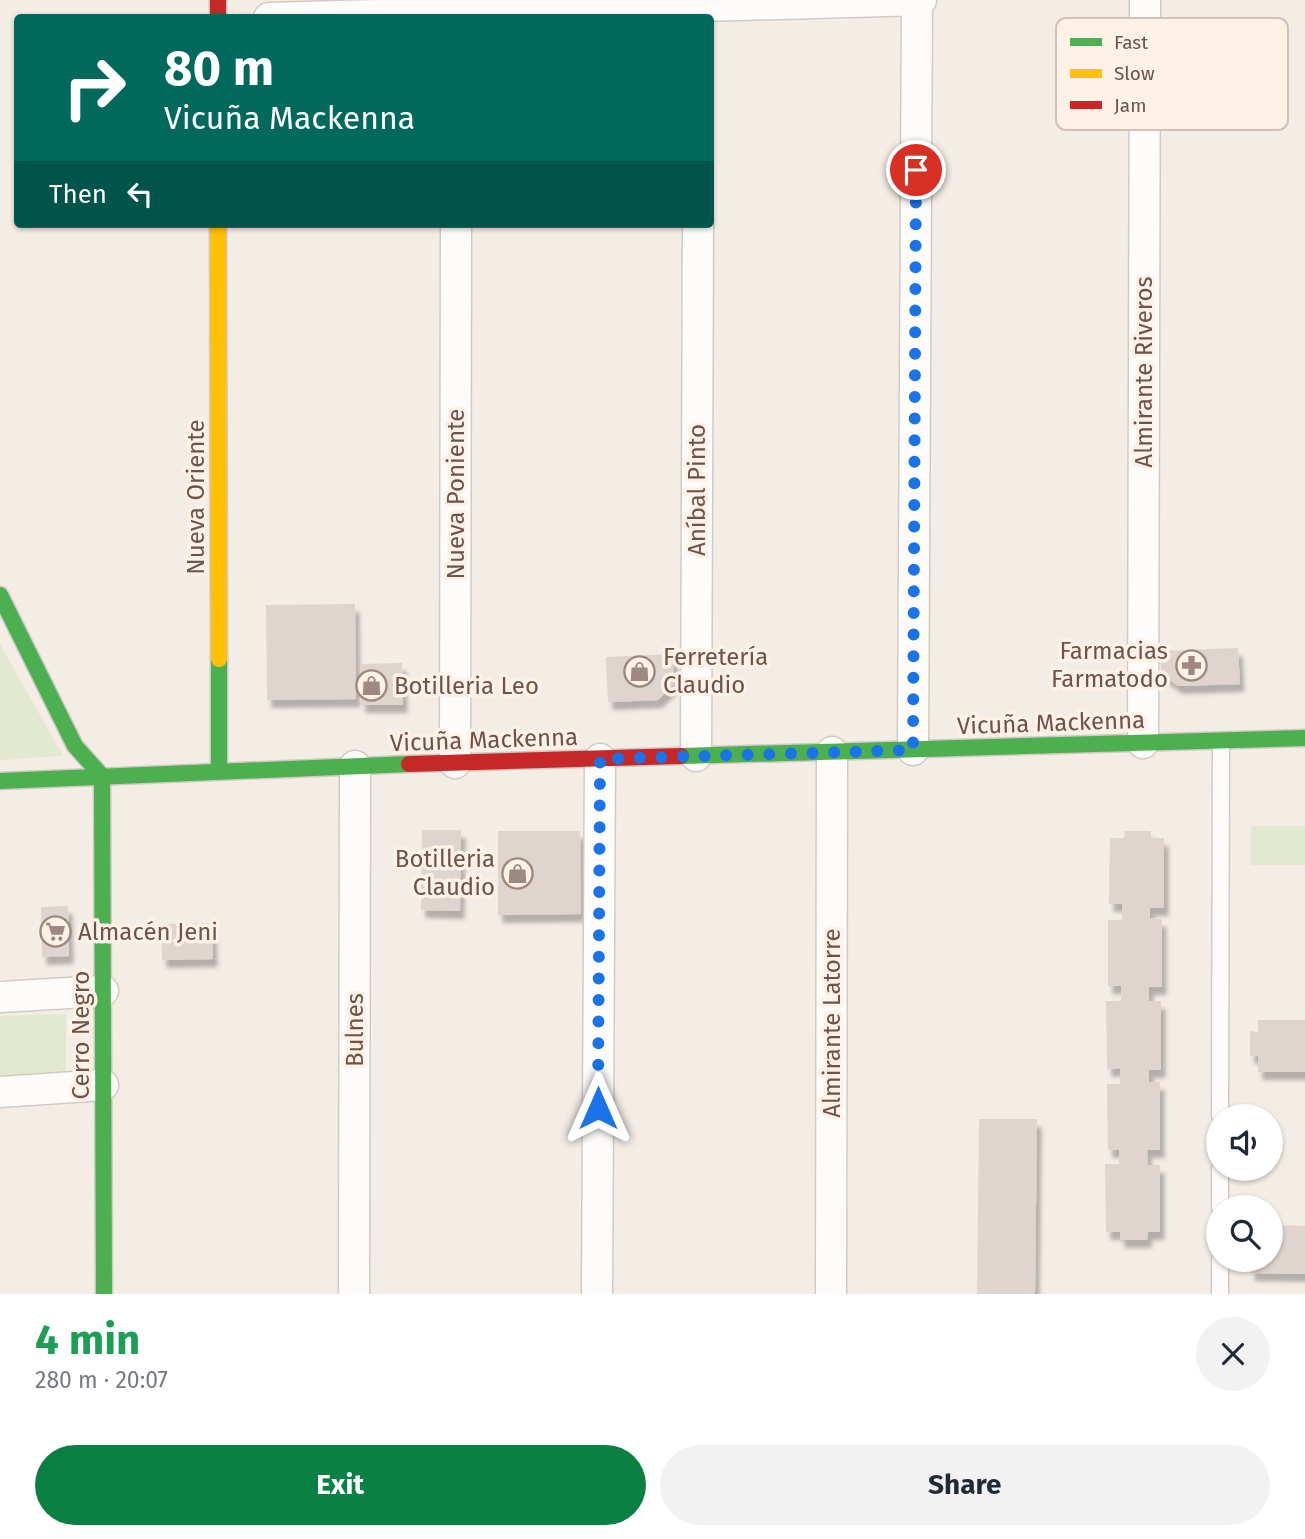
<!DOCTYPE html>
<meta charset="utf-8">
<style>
body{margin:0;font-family:"Fira Sans",sans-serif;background:#f2f2f3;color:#1f2937;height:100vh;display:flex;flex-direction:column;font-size:26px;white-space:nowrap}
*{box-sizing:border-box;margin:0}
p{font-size:23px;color:#747a83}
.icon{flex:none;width:38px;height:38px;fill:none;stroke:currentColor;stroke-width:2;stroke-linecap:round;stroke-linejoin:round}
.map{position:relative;height:1294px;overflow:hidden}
.sheet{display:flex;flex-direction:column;background:#fff;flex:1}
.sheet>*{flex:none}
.guide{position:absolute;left:14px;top:14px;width:700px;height:214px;border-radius:7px;box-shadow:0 2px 5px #0004;background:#00695c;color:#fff;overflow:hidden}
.controls{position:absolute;left:1206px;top:1104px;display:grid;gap:14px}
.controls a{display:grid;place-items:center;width:77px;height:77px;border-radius:50%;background:#fff;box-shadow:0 2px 5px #0004;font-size:35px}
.pin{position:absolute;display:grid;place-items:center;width:60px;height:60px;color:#fff;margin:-30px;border:4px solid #fff;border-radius:50%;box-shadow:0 2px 7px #0007}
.me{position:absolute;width:77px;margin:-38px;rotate:0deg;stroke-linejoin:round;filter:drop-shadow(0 0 5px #0008)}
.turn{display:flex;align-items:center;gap:24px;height:147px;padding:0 35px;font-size:32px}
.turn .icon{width:91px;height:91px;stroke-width:2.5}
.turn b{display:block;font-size:49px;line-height:60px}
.then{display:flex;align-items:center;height:66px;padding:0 35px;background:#0003;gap:14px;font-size:26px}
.round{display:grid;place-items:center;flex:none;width:74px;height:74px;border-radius:37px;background:#f2f2f3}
.headline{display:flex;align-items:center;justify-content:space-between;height:119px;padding:0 35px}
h1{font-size:42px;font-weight:700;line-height:52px;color:#1e9e55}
.cta{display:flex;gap:14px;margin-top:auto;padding:14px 35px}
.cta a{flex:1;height:80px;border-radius:42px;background:#0b8043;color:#fff;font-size:28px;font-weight:700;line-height:80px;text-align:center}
.cta a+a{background:#f2f2f3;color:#1f2937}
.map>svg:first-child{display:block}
.green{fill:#e3e9d1}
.building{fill:#e0d4ce;filter:url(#shadow)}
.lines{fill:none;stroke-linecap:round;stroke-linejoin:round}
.lane-casing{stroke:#d3cac5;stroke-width:19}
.street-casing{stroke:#d3cac5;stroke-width:33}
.fast-casing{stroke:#d3c8c3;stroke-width:19}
.slow-casing{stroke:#d3c8c3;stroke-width:19}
.jam-casing{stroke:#d3c8c3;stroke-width:19}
.lane{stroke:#fdfcfb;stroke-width:16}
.street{stroke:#fdfcfb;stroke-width:30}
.fast{stroke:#4caf50;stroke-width:16}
.slow{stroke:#ffc107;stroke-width:16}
.jam{stroke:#c62828;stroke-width:16}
.route{stroke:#1a73e8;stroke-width:12;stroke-dasharray:0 21.6}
.labels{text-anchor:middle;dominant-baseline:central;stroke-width:7;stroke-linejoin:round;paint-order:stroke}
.street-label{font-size:24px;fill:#6f5249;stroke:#fef1e6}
.poi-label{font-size:24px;fill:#6f5249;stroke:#fef1e6;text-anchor:start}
.key{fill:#fef1e6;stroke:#d3c1b7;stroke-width:2}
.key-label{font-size:19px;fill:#6f5249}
</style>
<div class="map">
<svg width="1305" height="1294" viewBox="0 0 1305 1294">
<defs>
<filter id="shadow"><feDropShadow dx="4.5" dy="8" stdDeviation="2" flood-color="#0004"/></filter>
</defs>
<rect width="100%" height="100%" fill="#f4ede6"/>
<!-- green -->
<path class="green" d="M 0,644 L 63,756 L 0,760 Z
M 1251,826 L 1305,826 L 1305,865 L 1251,865 Z
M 66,1014 L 66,1075 L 0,1078 L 0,1016 Z"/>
<!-- building -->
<path class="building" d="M 355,604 L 356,699 L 267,700 L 266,605 Z
M 1238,648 L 1240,684 L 1178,686 L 1161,674 L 1160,651 Z
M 673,654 L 674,684 L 658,700 L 608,702 L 606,657 Z
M 402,663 L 403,705 L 361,705 L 360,664 Z
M 422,830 L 461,830 L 460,911 L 421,910 Z
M 498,831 L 580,831 L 581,914 L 498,915 Z
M 1125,831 L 1151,831 L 1151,838 L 1164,838 L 1164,908 L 1150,908 L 1150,918 L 1162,919 L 1162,987 L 1149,987 L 1149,1001 L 1161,1001 L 1161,1070 L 1149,1070 L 1149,1082 L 1160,1082 L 1160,1150 L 1147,1150 L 1148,1165 L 1160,1165 L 1160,1232 L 1148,1232 L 1147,1240 L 1120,1240 L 1120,1232 L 1106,1232 L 1105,1164 L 1119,1164 L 1119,1150 L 1108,1150 L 1107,1084 L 1120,1084 L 1120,1068 L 1107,1069 L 1106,1001 L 1121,1001 L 1121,986 L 1108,986 L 1108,920 L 1122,920 L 1122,904 L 1109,904 L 1110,838 L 1124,838 Z
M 68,906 L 69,956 L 42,957 L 41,907 Z
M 212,923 L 213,959 L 162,960 L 161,924 Z
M 1258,1020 L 1305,1020 L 1305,1072 L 1258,1072 L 1258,1056 L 1250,1056 L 1250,1031 L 1258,1032 Z
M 979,1119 L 1037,1119 L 1035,1294 L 977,1294 Z
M 1270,1225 L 1305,1226 L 1305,1274 L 1250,1273 L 1250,1260 L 1270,1260 Z"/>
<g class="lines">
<defs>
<path id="lane" d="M 1220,1116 L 1221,741
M 1220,1208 L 1220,1169
M 1220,1294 L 1220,1260"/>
<path id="street" d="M 269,18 L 921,0
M 1143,743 L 1145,0
M 913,750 L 917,0
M 696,756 L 698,224
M 455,763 L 456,224
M 0,997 L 103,991
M 0,1092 L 103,1085
M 354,1294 L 355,766
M 597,1294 L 600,759
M 831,1294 L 832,752"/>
<path id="fast" d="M 0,595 L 75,746 L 102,776
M 219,659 L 219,770
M 681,756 L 1305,738
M 102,776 L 104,1294
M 0,781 L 409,764"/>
<path id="slow" d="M 218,224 L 219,659"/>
<path id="jam" d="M 218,0 L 218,18
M 409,764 L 681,756"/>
</defs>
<!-- lane casing -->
<use href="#lane" class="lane-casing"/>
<!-- street casing -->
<use href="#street" class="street-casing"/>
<!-- fast casing -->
<use href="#fast" class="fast-casing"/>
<!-- slow casing -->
<use href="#slow" class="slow-casing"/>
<!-- jam casing -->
<use href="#jam" class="jam-casing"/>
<!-- lane -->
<use href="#lane" class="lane"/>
<!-- street -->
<use href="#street" class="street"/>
<!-- fast -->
<use href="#fast" class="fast"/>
<!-- slow -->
<use href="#slow" class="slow"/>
<!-- jam -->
<use href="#jam" class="jam"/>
</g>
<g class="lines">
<!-- route -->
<path class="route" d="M 598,1108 L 600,759 L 913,750 L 916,170"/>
</g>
<!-- icons -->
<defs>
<symbol id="pharmacy-ring" viewBox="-11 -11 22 22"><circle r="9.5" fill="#fef1e6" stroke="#9e8880" stroke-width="1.5"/><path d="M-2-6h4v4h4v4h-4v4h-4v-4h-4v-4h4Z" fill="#9e8880"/></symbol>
<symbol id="shop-ring" viewBox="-11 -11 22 22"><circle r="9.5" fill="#fef1e6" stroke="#9e8880" stroke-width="1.5"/><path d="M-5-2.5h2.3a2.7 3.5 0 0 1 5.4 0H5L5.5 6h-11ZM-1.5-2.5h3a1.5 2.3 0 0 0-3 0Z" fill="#9e8880"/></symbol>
<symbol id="supermarket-ring" viewBox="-11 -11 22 22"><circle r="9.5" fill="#fef1e6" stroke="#9e8880" stroke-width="1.5"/><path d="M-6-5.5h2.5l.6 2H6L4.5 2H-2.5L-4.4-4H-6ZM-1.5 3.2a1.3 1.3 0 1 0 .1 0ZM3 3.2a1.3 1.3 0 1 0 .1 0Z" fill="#9e8880"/></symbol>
</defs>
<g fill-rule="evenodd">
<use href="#pharmacy-ring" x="1174" y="648" width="35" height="35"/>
<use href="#shop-ring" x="622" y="654" width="35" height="35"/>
<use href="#shop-ring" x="354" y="668" width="35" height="35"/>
<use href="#shop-ring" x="500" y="856" width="35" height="35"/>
<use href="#supermarket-ring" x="38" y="914" width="35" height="35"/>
</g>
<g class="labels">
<!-- street labels -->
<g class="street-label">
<text transform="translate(1144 372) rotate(-90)">Almirante Riveros</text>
<text transform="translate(697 490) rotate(-90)">Aníbal Pinto</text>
<text transform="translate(456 494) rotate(-90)">Nueva Poniente</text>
<text transform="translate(196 497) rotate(-90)">Nueva Oriente</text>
<text transform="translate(1051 723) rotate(-2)">Vicuña Mackenna</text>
<text transform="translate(484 740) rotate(-2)">Vicuña Mackenna</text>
<text transform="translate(832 1023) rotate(-90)">Almirante Latorre</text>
<text transform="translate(355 1030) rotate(-90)">Bulnes</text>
<text transform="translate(81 1035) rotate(-90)">Cerro Negro</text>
</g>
<!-- poi labels -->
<g class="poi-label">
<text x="1168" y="651" text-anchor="end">Farmacias<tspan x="1168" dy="28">Farmatodo</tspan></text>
<text x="663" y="657">Ferretería<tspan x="663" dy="28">Claudio</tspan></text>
<text x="394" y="686">Botilleria Leo</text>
<text x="495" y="859" text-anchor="end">Botilleria<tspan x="495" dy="28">Claudio</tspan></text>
<text x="78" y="932">Almacén Jeni</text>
</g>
</g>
<!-- legend -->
<rect x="1056" y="18" width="232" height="112" rx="10" class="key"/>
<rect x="1070" y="38" width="32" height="8" fill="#4caf50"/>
<rect x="1070" y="69" width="32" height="9" fill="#ffc107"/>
<rect x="1070" y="101" width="32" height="8" fill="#c62828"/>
<g class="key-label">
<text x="1114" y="49">Fast</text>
<text x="1114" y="80">Slow</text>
<text x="1114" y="112">Jam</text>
</g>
</svg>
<div class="controls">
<a><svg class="icon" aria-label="sound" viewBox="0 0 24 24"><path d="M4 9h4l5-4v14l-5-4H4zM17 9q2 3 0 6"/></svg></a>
<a><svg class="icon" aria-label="search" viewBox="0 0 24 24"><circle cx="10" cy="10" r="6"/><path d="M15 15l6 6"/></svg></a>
</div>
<div class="pin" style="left:916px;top:170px;background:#d93025"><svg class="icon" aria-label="arrive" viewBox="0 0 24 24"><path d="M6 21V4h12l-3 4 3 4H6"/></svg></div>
<svg class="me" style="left:598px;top:1108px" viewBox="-20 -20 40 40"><path d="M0-17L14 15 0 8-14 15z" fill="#1a73e8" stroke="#fff" stroke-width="4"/></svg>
<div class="guide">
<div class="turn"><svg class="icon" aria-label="right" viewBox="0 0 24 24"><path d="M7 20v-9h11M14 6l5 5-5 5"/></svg><div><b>80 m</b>Vicuña Mackenna</div></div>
<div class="then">Then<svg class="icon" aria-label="left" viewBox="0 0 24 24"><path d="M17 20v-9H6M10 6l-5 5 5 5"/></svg></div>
</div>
</div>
<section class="sheet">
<div class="headline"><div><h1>4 min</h1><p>280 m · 20:07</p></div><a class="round"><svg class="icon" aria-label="close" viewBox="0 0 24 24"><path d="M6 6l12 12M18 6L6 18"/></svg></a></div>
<div class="cta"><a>Exit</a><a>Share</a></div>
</section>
